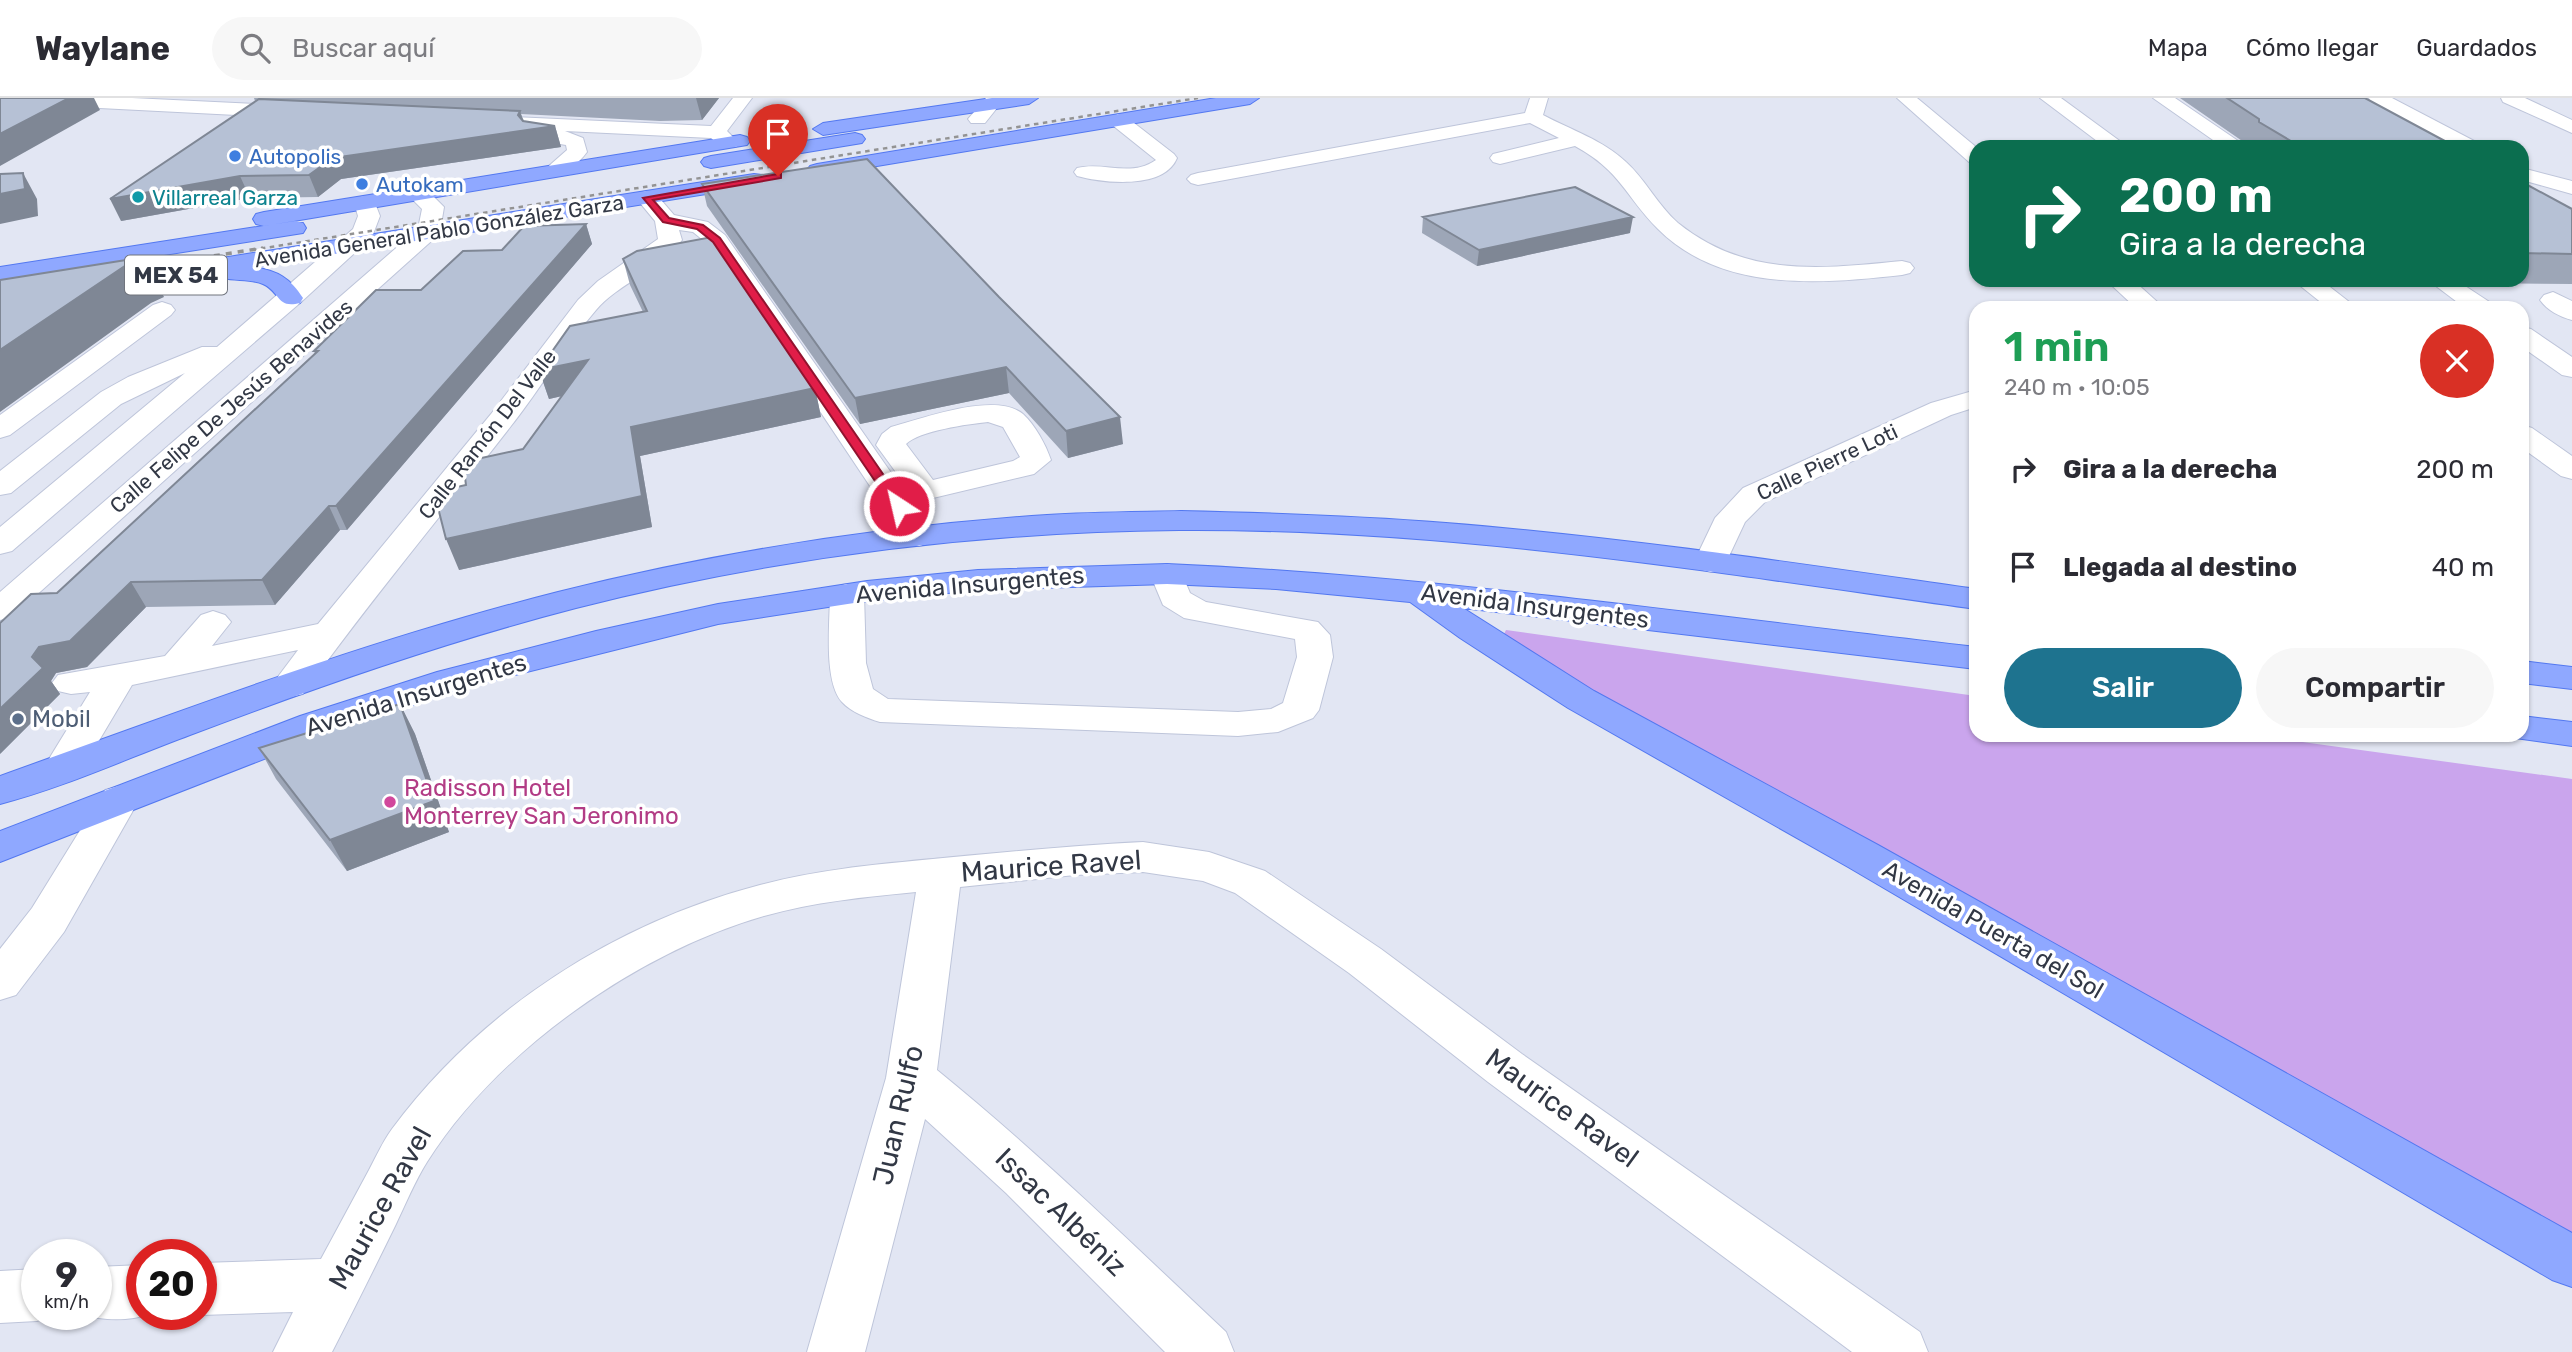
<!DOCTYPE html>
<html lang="es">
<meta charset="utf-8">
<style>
body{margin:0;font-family:Rubik,sans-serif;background:#f7f7f7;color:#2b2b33;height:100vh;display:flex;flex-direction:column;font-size:26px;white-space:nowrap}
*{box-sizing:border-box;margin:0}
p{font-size:23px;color:#7c7c81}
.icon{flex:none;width:38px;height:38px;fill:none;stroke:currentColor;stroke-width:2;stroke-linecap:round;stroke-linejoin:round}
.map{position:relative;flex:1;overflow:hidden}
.side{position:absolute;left:1969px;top:203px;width:560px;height:441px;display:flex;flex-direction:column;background:#fff;border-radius:21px;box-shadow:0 2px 5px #0004}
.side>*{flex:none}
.banner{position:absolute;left:1969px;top:42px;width:560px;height:147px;border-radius:21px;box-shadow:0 2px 5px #0004;background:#0b6e4f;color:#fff;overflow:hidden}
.speed{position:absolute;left:21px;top:1141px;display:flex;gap:14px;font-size:35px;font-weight:700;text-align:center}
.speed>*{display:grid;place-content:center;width:91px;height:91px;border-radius:50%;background:#fff;box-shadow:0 2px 5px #0004;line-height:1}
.speed small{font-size:18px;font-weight:400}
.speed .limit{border:10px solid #d22;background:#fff;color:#111}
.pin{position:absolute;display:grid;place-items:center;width:60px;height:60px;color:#fff;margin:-72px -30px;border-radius:50% 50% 50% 0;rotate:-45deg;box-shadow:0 0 7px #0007}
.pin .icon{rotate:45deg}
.me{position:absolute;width:77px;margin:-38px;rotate:325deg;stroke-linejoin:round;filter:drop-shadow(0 0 5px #0008)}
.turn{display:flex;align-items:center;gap:24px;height:147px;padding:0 35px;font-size:32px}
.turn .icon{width:91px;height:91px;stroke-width:2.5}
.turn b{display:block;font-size:49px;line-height:60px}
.round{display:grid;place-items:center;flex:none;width:74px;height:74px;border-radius:37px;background:#f7f7f7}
.headline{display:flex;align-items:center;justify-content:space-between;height:119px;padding:0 35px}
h1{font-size:42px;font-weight:600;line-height:52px;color:#1e9e55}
.primary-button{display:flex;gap:14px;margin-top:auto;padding:14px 35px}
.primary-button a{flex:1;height:80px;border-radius:42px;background:#1e738f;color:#fff;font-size:28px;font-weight:600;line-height:80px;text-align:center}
.primary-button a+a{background:#f7f7f7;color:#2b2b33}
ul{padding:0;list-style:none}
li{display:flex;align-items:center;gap:21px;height:98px;padding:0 35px}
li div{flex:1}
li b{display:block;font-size:26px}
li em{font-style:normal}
header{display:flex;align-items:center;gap:42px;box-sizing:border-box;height:98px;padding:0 35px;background:#fff;border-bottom:2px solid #e1e1e2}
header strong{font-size:33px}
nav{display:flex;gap:38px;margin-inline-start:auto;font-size:24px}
.search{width:490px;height:63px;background:#f7f7f7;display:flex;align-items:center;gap:18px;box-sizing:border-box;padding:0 24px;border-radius:38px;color:#7c7c81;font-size:26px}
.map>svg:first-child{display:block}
.green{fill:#caa5ed}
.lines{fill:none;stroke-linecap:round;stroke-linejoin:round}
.minor-casing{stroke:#bec5da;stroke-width:2}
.major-casing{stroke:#5378f0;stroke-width:2}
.minor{fill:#fff;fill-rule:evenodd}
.major{fill:#8fa8ff;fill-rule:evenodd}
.rail-far1{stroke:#939393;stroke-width:2.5;stroke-dasharray:4.5 4.5;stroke-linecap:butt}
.rail{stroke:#939393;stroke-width:3.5;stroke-dasharray:6 6;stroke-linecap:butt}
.wall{fill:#9da6b7}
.shaded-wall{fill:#7f8795}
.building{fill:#b6c1d5;stroke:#7f8795;stroke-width:2}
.route{fill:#e11d48;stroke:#92132f;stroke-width:2}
.shop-dot{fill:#3f7fe0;stroke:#fff;stroke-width:2.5}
.culture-dot{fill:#0f9aa8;stroke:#fff;stroke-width:2.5}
.service-dot{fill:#5c6f8a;stroke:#fff;stroke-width:2.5}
.hotel-dot{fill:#d1479c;stroke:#fff;stroke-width:2.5}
.labels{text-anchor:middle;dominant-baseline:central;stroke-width:7;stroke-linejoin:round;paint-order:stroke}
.far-shop-label{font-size:21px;fill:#366cbe;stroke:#fff;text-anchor:start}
.far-culture-label{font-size:21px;fill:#0d838f;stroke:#fff;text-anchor:start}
.far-street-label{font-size:21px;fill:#323845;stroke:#fff}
.shield{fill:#fff;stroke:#70747d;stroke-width:2}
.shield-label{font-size:23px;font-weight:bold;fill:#323845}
.street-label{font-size:24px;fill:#323845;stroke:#fff}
.service-label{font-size:24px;fill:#4e5e75;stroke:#fff;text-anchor:start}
.hotel-label{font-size:24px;fill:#b23c85;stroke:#fff;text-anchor:start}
.near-street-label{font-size:28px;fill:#323845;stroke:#fff}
</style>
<header>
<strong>Waylane</strong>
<div class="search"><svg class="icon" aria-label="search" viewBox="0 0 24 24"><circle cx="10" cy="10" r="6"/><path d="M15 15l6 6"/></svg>Buscar aquí</div>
<nav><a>Mapa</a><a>Cómo llegar</a><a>Guardados</a></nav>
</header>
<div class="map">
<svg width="2572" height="1254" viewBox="0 0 2572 1254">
<rect width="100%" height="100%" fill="#e2e6f3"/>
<!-- green -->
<path class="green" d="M 1506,532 L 1976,598 L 1976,637 L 2251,637 L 2572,681 L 2572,1137 L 1501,542 Z"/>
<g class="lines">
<defs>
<path id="minor" d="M 12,0 L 132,0 L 297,8 L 307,14 L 297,20 L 21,6 Z
M 733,0 L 752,0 L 727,33 L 739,45 L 736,49 L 722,49 L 711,40 L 565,33 L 583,40 L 587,54 C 578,66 561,82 545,78 L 542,74 L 567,52 L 566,47 L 530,41 L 527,37 L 535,32 L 494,30 L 484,24 L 494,18 L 711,28 Z
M 986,0 L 1005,0 L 985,25 L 971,25 L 968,21 Z
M 1530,0 L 1548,0 L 1543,17 C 1571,32 1603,42 1626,64 C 1646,82 1658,108 1678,125 C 1746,180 1821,171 1902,163 L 1910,165 L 1914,170 L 1910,175 L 1902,177 C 1820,186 1722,195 1658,131 C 1625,98 1621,73 1575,48 L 1500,66 L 1493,64 L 1490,60 L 1493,56 L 1559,40 L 1530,25 L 1198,87 L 1191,85 L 1187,81 L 1191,77 L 1198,75 L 1525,15 Z
M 1897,0 L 1917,0 L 1976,49 L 1976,66 L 1969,64 Z
M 2040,0 L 2061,0 L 2128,49 L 2105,49 Z
M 2153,0 L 2175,0 L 2247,49 L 2223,49 Z
M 2369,0 L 2392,0 L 2478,45 L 2481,49 L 2456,49 L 2371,4 Z
M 2501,0 L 2525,0 L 2572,22 L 2572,35 L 2503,4 Z
M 1118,16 L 1125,18 L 1174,56 L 1177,60 C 1164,92 1103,85 1077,78 L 1074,74 L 1077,70 C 1104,63 1130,80 1156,62 L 1111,26 L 1108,22 Z
M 2522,70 L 2572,83 L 2572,96 L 2522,82 Z
M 418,90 L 426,91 L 444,109 L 440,133 L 437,138 L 12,519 L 0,522 L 0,494 L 418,131 L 422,111 L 407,96 L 410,91 Z
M 647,93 L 655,95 L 674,117 L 708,124 L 725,137 L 901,389 L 906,388 L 876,347 L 882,336 L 891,329 C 922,321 995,293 1023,316 C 1035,327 1046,347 1051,362 L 1034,376 L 912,405 L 935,438 L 930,445 L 919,448 L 908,445 L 709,147 L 693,134 L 679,132 L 682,142 C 660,173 620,184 596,212 C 565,248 541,290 511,328 C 442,417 369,504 303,596 L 290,599 L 277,596 L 271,588 L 298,552 L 132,587 L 78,678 L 64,682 L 50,678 L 44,669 L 90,594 L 71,596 L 58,593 L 52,585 L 58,577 L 165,558 L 201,517 L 213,513 L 225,517 L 231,524 L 212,548 L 318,526 L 491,316 L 578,202 L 598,183 L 658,141 L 655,123 L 636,100 L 639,95 ZM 988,324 L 1003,329 L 1020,359 L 1013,363 L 933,382 L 906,346 C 919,333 968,326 988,324 Z
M 365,98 L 373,100 L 380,118 L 372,139 L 300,205 L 12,453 L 0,456 L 0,429 L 185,275 L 121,306 L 11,395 L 0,397 L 0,373 L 101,294 L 128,279 L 202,249 L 217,249 L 353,131 L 358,118 L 354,105 L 357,100 Z
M 2106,182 L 2133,182 L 2164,210 L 2136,210 Z
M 2293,182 L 2321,182 L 2357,210 L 2328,210 Z
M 2428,182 L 2456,182 L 2491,205 L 2495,210 L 2465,210 Z
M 2553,194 L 2572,203 L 2572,222 C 2560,219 2547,212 2540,202 L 2544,197 Z
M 162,204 L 171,207 L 175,212 L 171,217 L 10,337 L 0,340 L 0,317 L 153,207 Z
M 2522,229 L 2531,231 L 2572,259 L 2572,279 L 2562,277 L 2522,249 Z
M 1976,292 L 1976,309 L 1951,317 L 1765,404 L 1745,424 L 1723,471 L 1711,474 L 1699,471 L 1694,464 L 1715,420 L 1743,390 L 1931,305 Z
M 2522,327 L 2532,330 L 2572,358 L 2572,381 L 2561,378 L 2522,350 Z
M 1167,466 L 1179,469 L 1190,495 L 1206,504 L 1318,524 L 1330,537 L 1333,559 L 1319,612 L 1313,620 L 1278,634 L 1238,638 L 880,624 C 867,620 851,614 842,604 C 823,583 830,523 830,496 L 835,489 L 847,486 L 859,489 L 864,496 L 866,565 L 873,591 L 888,601 L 1238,614 L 1271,611 L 1283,605 L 1297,559 L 1295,541 L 1184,520 L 1163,507 L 1150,476 L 1155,469 Z
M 119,688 L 133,692 L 139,702 L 64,834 L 16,897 L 0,902 L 0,851 L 32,810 L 105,692 Z
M 1143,744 L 1209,754 L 1265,773 L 1381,851 L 1522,956 L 1920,1234 L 1928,1254 L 1852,1254 L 1488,984 L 1349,875 L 1235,795 L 1203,783 L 1143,774 L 1075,777 L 960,789 L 937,972 C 1038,1054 1131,1145 1226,1234 L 1234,1254 L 1165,1254 L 1006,1095 L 925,1021 L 865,1254 L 807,1254 L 886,980 L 916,794 C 864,799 814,804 764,818 C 638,854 497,953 427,1064 C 415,1083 406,1105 396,1126 C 375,1169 354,1211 332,1254 L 273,1254 L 293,1214 L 201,1217 L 199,1216 L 201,1216 L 201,1165 L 321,1161 C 337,1131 353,1102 369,1072 C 376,1059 383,1043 392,1031 C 481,911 615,825 760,787 C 820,771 881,766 943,760 C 1009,754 1076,747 1143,744 Z
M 142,1167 L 142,1216 L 149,1216 C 131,1223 102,1223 83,1216 L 96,1216 L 96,1169 Z
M 37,1171 L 37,1216 L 55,1216 L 37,1223 L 0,1225 L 0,1173 Z"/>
<path id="major" d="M 992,0 L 1038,0 L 1029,6 L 823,37 L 813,31 L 823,25 Z
M 1216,0 L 1259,0 L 1250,6 L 817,78 L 810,76 L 807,72 L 810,68 L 817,66 Z
M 855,35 L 862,37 L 865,41 L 862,45 L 711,70 L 704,68 L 701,64 L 704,60 L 711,58 Z
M 740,37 L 747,39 L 750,43 L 747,47 L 264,128 L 256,126 L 253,121 L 256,116 L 264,114 Z
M 754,76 L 762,77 L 765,82 L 762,87 L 254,169 C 278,173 290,180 303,200 L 300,205 C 276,211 281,194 263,186 C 251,181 236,183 223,180 L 220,175 L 0,211 L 0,195 Z
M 295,123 L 303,125 L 306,130 L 303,135 L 0,183 L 0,169 Z
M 1181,413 C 1270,415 1357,418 1446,425 C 1623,439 1800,466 1976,491 L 1976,511 C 1712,474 1446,430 1179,432 C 976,434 772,460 576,510 C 445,544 317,589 190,637 C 128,660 65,689 0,706 L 0,678 C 184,612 368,542 558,494 C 718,454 882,428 1047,417 C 1091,414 1137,414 1181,413 Z
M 1167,466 C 1438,478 1707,518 1976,549 L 1976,571 L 1463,510 L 1594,593 L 1878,747 L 2572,1135 L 2572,1189 L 2552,1182 L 1848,769 L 1568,610 L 1460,540 L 1410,504 L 1276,491 L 1167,486 L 978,492 L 867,503 L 718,526 L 463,590 L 328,636 L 0,764 L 0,733 L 300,618 L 437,574 L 596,533 L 718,506 L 867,483 L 978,472 Z
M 2522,563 L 2572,569 L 2572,591 L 2522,585 Z
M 2522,618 L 2572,624 L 2572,648 L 2508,639 L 2522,637 Z"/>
</defs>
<!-- minor casing -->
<use href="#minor" class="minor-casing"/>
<!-- major casing -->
<use href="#major" class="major-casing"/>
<!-- minor -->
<use href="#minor" class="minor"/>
<!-- major -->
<use href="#major" class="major"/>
<!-- rail-far1 -->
<path class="rail-far1" d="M 252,152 L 1198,0"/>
<!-- rail -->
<path class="rail" d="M 131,171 L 263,150"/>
</g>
<!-- wall -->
<path class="wall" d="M 254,0 L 719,0 L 702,22 L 660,23 L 521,16 L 524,23 L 555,28 L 561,49 L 341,81 L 318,99 L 250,100 L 121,123 L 255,3 Z
M 2180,0 L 2365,0 L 2456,49 L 2249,49 L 2248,47 Z
M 867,61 L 1123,346 L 1068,360 L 1009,295 L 860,326 L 707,108 L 702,86 Z
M 2522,84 L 2572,111 L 2572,186 L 2465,185 L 2461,182 L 2522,182 Z
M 1423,119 L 1630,135 L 1477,168 L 1422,135 Z
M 586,126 L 592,146 L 347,432 L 340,432 L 275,507 L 146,509 L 87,569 L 56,575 L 51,583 L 60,596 L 0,656 L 57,495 L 315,256 L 314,253 L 421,192 L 502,152 Z
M 623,161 L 815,290 L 821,319 L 640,358 L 652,429 L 459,472 L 466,387 L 523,351 L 562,298 L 549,301 L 539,272 L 643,214 L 630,187 Z
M 400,606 L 415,636 L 449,734 L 347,773 L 276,681 L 259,650 Z"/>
<!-- shaded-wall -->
<path class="shaded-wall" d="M 69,0 L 94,0 L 100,12 L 0,68 L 0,36 Z
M 696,0 L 719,0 L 702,22 Z
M 520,13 L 526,32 L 555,28 L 561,49 L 341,81 L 318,99 L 309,77 L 333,60 L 518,17 Z
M 23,75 L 37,101 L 38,118 L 0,126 L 0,96 Z
M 240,78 L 250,100 L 121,123 L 110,101 Z
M 1633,119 L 1630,135 L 1477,168 L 1479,152 Z
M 586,126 L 592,146 L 347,432 L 336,408 Z
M 145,159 L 164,199 L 151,205 L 0,314 L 0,252 L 131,164 Z
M 588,262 L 597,290 L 549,301 L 539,272 Z
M 1006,269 L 1009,295 L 860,326 L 855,300 Z
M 815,290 L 821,319 L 640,358 L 652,429 L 459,472 L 446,441 L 631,329 Z
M 1120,319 L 1123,346 L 1068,360 L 1066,333 Z
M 329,408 L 340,432 L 275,507 L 262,482 Z
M 131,484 L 146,509 L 87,569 L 56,575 L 51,583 L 60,596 L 0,656 L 0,611 L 39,549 Z
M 400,606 L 415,636 L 449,734 L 347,773 L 330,742 Z"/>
<!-- building -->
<path class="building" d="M 0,0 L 69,0 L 0,36 Z
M 2227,0 L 2365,0 L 2456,49 L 2301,49 L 2259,24 L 2259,21 Z
M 259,1 L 520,13 L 518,17 L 523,23 L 555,28 L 333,60 L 309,77 L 240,78 L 110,101 Z
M 867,61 L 999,199 L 1120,319 L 1066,333 L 1006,269 L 855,300 L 702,86 Z
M 23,75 L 25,91 L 0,96 L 0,76 Z
M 2522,84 L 2572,111 L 2572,156 L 2522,155 Z
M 1575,89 L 1633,119 L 1479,152 L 1423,119 Z
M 586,126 L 336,408 L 329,408 L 262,482 L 131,484 L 70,543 L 39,549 L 32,559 L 43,570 L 0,611 L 0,525 L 31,496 L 57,495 L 318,253 L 314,253 L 376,192 L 421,192 L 463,153 L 502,152 L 524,128 Z
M 712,139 L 815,290 L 631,329 L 642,398 L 446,441 L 434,394 L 466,387 L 463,364 L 523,351 L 588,262 L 539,272 L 570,228 L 647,213 L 623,161 L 637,153 Z
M 145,159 L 131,164 L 0,252 L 0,182 Z
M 400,606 L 434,703 L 330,742 L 259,650 Z"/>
<!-- route -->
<path class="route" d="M 778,76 L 781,76 L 781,80 L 653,102 L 669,120 L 703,127 L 720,140 L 905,408 L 903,411 L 894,411 L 713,144 L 697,131 L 663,124 L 643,100 Z"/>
<!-- markers -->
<g class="shop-dot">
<circle cx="235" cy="58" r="7"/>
<circle cx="362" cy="86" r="7"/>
</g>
<circle class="culture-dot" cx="138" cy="99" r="7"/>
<circle class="service-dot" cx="18" cy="621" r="7"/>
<circle class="hotel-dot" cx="390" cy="704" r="7"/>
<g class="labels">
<!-- far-shop labels -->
<g class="far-shop-label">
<text x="249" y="58">Autopolis</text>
<text x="376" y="86">Autokam</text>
</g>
<!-- far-culture labels -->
<g class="far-culture-label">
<text x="152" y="99">Villarreal Garza</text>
</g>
<!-- far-street labels -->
<g class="far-street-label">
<text transform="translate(439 133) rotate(-9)">Avenida General Pablo González Garza</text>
<text transform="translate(231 308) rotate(-41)">Calle Felipe De Jesús Benavides</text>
<text transform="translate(487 336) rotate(-52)">Calle Ramón Del Valle</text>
<text transform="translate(1827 364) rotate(-25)">Calle Pierre Loti</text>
</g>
<!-- shield labels -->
<rect class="shield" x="125" y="157.5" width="102" height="39" rx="5"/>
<g class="shield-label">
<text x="176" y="177">MEX 54</text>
</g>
<!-- street labels -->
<g class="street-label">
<text transform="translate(970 487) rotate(-5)">Avenida Insurgentes</text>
<text transform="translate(1535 508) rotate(7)">Avenida Insurgentes</text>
<text transform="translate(416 597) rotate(-17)">Avenida Insurgentes</text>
<text transform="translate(1993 832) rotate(30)">Avenida Puerta del Sol</text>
</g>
<!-- service labels -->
<g class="service-label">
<text x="32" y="621">Mobil</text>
</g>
<!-- hotel labels -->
<g class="hotel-label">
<text x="404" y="690">Radisson Hotel<tspan x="404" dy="28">Monterrey San Jeronimo</tspan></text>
</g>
<!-- near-street labels -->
<g class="near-street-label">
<text transform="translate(1051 768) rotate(-4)">Maurice Ravel</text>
<text transform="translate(1562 1010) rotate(36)">Maurice Ravel</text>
<text transform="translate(898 1017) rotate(-77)">Juan Rulfo</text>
<text transform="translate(380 1110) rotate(-61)">Maurice Ravel</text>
<text transform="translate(1061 1114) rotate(44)">Issac Albéniz</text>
</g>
</g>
</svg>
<div class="speed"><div>9<small>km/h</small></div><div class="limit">20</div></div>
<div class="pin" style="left:778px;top:78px;background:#d93025"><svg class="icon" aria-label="arrive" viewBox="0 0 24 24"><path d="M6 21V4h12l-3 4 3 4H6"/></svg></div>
<svg class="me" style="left:899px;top:408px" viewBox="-20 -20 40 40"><circle r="17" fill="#e11d48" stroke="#fff" stroke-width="3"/><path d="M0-11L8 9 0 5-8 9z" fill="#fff"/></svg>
<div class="banner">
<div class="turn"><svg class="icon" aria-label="right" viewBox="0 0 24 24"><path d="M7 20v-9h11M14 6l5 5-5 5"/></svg><div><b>200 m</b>Gira a la derecha</div></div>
</div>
<section class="side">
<div class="headline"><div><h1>1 min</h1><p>240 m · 10:05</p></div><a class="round" style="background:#d93025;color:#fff"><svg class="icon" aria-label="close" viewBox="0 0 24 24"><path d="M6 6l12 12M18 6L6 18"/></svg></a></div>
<ul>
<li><svg class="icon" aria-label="right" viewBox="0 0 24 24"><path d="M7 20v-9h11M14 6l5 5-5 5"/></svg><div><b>Gira a la derecha</b></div><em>200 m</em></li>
<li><svg class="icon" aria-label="arrive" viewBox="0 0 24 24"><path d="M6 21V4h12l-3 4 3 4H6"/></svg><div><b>Llegada al destino</b></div><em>40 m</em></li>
</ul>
<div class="primary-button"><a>Salir</a><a>Compartir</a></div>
</section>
</div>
